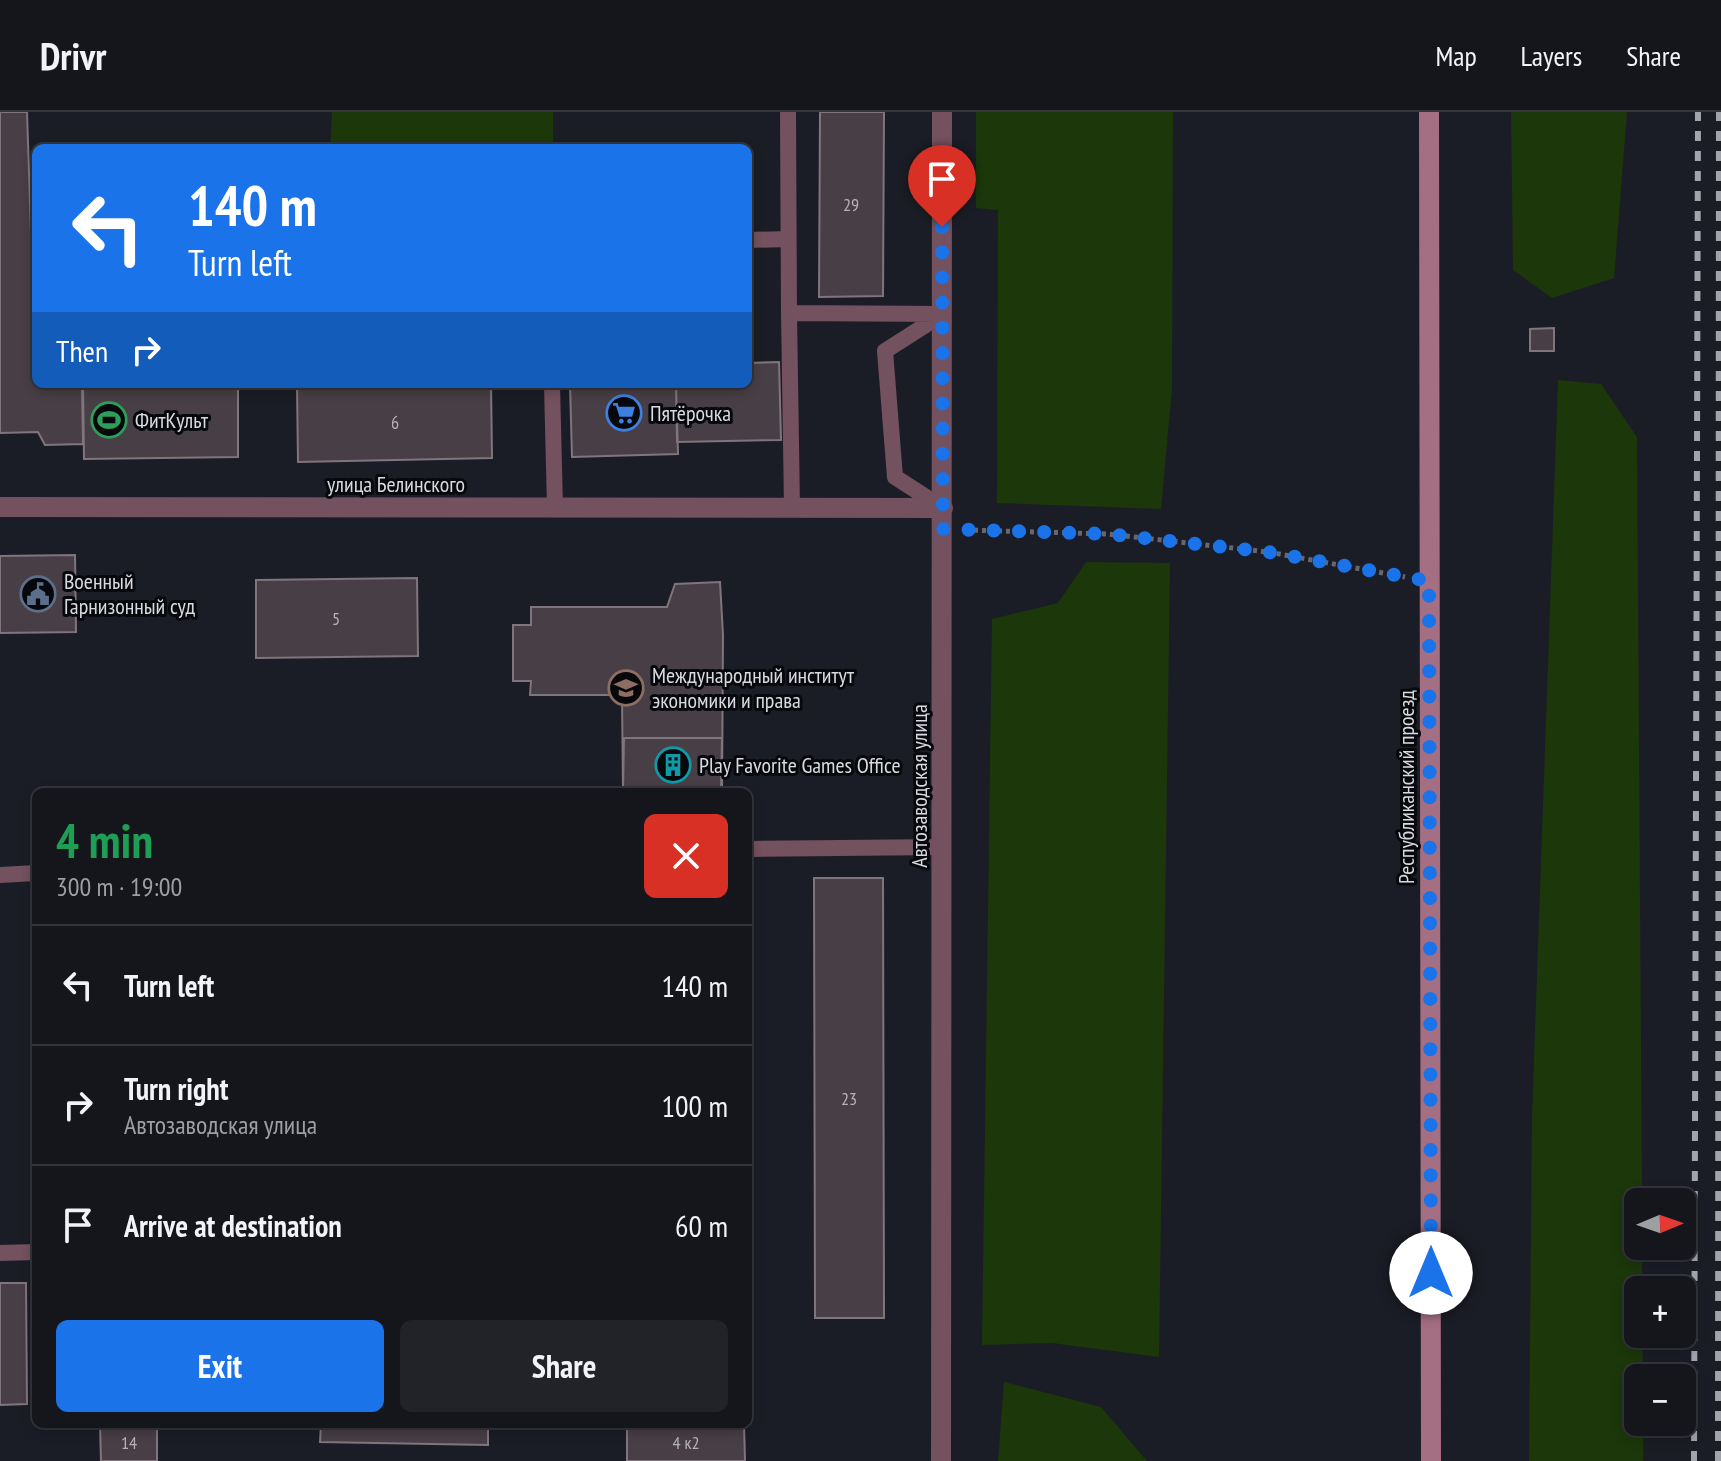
<!DOCTYPE html>
<meta charset="utf-8">
<style>
body{margin:0;font-family:"PT Sans Narrow",sans-serif;background:#212329;color:#f1f3f6;height:100vh;display:flex;flex-direction:column;font-size:30px;white-space:nowrap}
*{box-sizing:border-box;margin:0}
p{font-size:26px;color:#9d9fa3}
.icon{flex:none;width:44px;height:44px;fill:none;stroke:currentColor;stroke-width:2;stroke-linecap:round;stroke-linejoin:round}
.map{position:relative;flex:1;overflow:hidden}
.panel{position:absolute;left:32px;top:676px;width:720px;height:640px;display:flex;flex-direction:column;background:#14161c;border-radius:12px;box-shadow:0 4px 12px #0003,0 0 0 2px #33353b}
.panel>*{flex:none}
.top-card{position:absolute;left:32px;top:32px;width:720px;height:244px;border-radius:12px;box-shadow:0 4px 12px #0003,0 0 0 2px #33353b;background:#1a73e8;color:#fff;overflow:hidden}
.needle{width:52px;rotate:88deg}
.tools{position:absolute;left:1624px;top:1076px;display:grid;gap:16px}
.tools a{display:grid;place-items:center;width:72px;height:72px;border-radius:12px;background:#14161c;box-shadow:0 4px 12px #0003,0 0 0 2px #33353b;font-size:40px}
.pin{position:absolute;display:grid;place-items:center;width:68px;height:68px;color:#fff;margin:-82px -34px;border-radius:50% 50% 50% 0;rotate:-45deg;box-shadow:0 0 8px #0007}
.pin .icon{rotate:45deg}
.me{position:absolute;width:88px;margin:-44px;rotate:0deg;stroke-linejoin:round;filter:drop-shadow(0 0 6px #0008)}
.turn{display:flex;align-items:center;gap:28px;height:168px;padding:0 24px;font-size:36px}
.turn .icon{width:104px;height:104px;stroke-width:2.5}
.turn b{display:block;font-size:56px;line-height:68px}
.then{display:flex;align-items:center;height:76px;padding:0 24px;background:#0003;gap:16px;font-size:30px}
.round{display:grid;place-items:center;flex:none;width:84px;height:84px;border-radius:12px;background:#212329}
.overview{display:flex;align-items:center;justify-content:space-between;height:136px;padding:0 24px}
h1{font-size:48px;font-weight:700;line-height:60px;color:#1e9e55}
.cta{display:flex;gap:16px;margin-top:auto;padding:16px 24px}
.cta a{flex:1;height:92px;border-radius:12px;background:#1a73e8;color:#fff;font-size:32px;font-weight:700;line-height:92px;text-align:center}
.cta a+a{background:#212329;color:#f1f3f6}
ul{padding:0;list-style:none}
li{display:flex;align-items:center;gap:24px;height:120px;padding:0 24px;border-top:2px solid #33353b}
li div{flex:1}
li b{display:block;font-size:30px}
li em{font-style:normal}
header{display:flex;align-items:center;gap:48px;box-sizing:border-box;height:112px;padding:0 40px;background:#14161c;border-bottom:2px solid #33353b}
header strong{font-size:38px}
nav{display:flex;gap:44px;margin-inline-start:auto;font-size:28px}
.map>svg:first-child{display:block}
.green{fill:#1c370a}
.building{fill:#483e45;stroke:#80757d;stroke-width:2}
.lines{fill:none;stroke-linecap:round;stroke-linejoin:round}
.path{stroke:#666770;stroke-width:5;stroke-dasharray:4 4;stroke-linecap:butt}
.service{stroke:#73515e;stroke-width:16}
.minor{stroke:#73515e;stroke-width:20}
.secondary{stroke:#a46e83;stroke-width:20}
.rail{stroke:#a2a4ab;stroke-width:6;stroke-dasharray:10 10;stroke-linecap:butt}
.route{stroke:#1a73e8;stroke-width:14;stroke-dasharray:0 25.2}
.labels{text-anchor:middle;dominant-baseline:central;stroke-width:6;stroke-linejoin:round;paint-order:stroke}
.number-label{font-size:18px;fill:#b5b3ba}
.poi-label{font-size:22px;fill:#d9dae1;stroke:#07080c;text-anchor:start}
.street-label{font-size:22px;fill:#d9dae1;stroke:#07080c}
</style>
<header>
<strong>Drivr</strong>
<nav><a>Map</a><a>Layers</a><a>Share</a></nav>
</header>
<div class="map">
<svg width="1721" height="1349" viewBox="0 0 1721 1349">
<rect width="100%" height="100%" fill="#1b1d26"/>
<!-- green -->
<path class="green" d="M 332,0 L 553,0 L 553,36 L 330,36 Z
M 976,0 L 1173,0 L 1172,276 L 1161,397 L 997,391 L 998,98 L 976,96 Z
M 1511,0 L 1627,0 L 1614,166 L 1552,186 L 1513,158 Z
M 1558,268 L 1601,272 L 1637,325 L 1642,1090 L 1638,1090 L 1638,1134 L 1642,1134 L 1642,1178 L 1638,1178 L 1638,1222 L 1642,1222 L 1643,1266 L 1638,1266 L 1638,1310 L 1643,1310 L 1643,1349 L 1529,1349 L 1532,1004 Z
M 1086,450 L 1170,451 L 1159,1245 L 1052,1231 L 982,1233 L 992,507 L 1058,491 Z
M 1004,1270 L 1101,1295 L 1147,1349 L 998,1349 Z"/>
<!-- building -->
<path class="building" d="M 0,0 L 27,0 L 36,272 L 82,272 L 83,332 L 45,333 L 38,320 L 0,321 Z
M 820,0 L 884,0 L 883,184 L 819,185 Z
M 1554,216 L 1554,239 L 1530,239 L 1530,217 Z
M 779,250 L 781,328 L 677,330 L 676,272 L 748,272 L 748,251 Z
M 83,272 L 238,272 L 238,345 L 84,347 Z
M 491,272 L 492,346 L 298,350 L 297,273 Z
M 570,272 L 676,272 L 678,342 L 572,345 Z
M 75,443 L 76,520 L 0,521 L 0,444 Z
M 417,466 L 418,544 L 256,546 L 256,468 Z
M 720,470 L 723,523 L 722,680 L 623,680 L 622,583 L 530,583 L 531,569 L 513,569 L 513,513 L 531,513 L 531,495 L 667,495 L 675,472 Z
M 624,626 L 722,626 L 721,680 L 623,680 Z
M 814,766 L 883,766 L 884,1206 L 815,1206 Z
M 0,1171 L 26,1171 L 27,1292 L 0,1293 Z
M 100,1312 L 157,1312 L 157,1349 L 101,1349 Z
M 321,1312 L 488,1312 L 488,1333 L 320,1330 Z
M 627,1312 L 744,1312 L 745,1349 L 627,1349 Z"/>
<g class="lines">
<!-- path -->
<path class="path" d="M 966,418 L 1108,422 L 1268,440 L 1405,465"/>
<!-- service -->
<path class="service" d="M 788,0 L 789,201
M 748,128 L 788,127
M 552,272 L 555,396
M 792,396 L 789,201 L 943,202 L 885,239 L 895,365 L 943,396
M 748,737 L 943,735
M 0,763 L 36,761
M 0,1141 L 36,1140"/>
<!-- minor -->
<path class="minor" d="M 0,395 L 943,396
M 941,1349 L 942,0"/>
<!-- secondary -->
<path class="secondary" d="M 1429,0 L 1431,1349"/>
<!-- rail -->
<path class="rail" d="M 1694,1349 L 1698,0
M 1718,1349 L 1719,0"/>
</g>
<g class="lines">
<!-- route -->
<path class="route" d="M 942,115 L 943,417 L 1108,422 L 1268,440 L 1429,469 L 1431,1161"/>
</g>
<!-- icons -->
<defs>
<symbol id="supermarket-ring" viewBox="-11 -11 22 22"><circle r="9.5" fill="#07080c" stroke="#3f7fe0" stroke-width="1.5"/><path d="M-6-5.5h2.5l.6 2H6L4.5 2H-2.5L-4.4-4H-6ZM-1.5 3.2a1.3 1.3 0 1 0 .1 0ZM3 3.2a1.3 1.3 0 1 0 .1 0Z" fill="#3f7fe0"/></symbol>
<symbol id="stadium-ring" viewBox="-11 -11 22 22"><circle r="9.5" fill="#07080c" stroke="#2e9e5b" stroke-width="1.5"/><path d="M0-5a6.5 5 0 1 0 0 10a6.5 5 0 1 0 0-10ZM-3.5-1.8h7v3.6h-7Z" fill="#2e9e5b"/></symbol>
<symbol id="civic-ring" viewBox="-11 -11 22 22"><circle r="9.5" fill="#07080c" stroke="#5c6f8a" stroke-width="1.5"/><path d="M-.6-6.5H3V-4.5H.6V-3L4-1V1h2V6H-6V1h2V-1L-.6-3ZM-1.2 2.5V6h2.4V2.5Z" fill="#5c6f8a"/></symbol>
<symbol id="university-ring" viewBox="-11 -11 22 22"><circle r="9.5" fill="#07080c" stroke="#8d6e63" stroke-width="1.5"/><path d="M0-5L7-2L0 1L-7-2ZM-4 1L0 2.5L4 1V4Q0 6-4 4Z" fill="#8d6e63"/></symbol>
<symbol id="building-ring" viewBox="-11 -11 22 22"><circle r="9.5" fill="#07080c" stroke="#0f9aa8" stroke-width="1.5"/><path d="M-4-6H4V6H1V3H-1V6H-4ZM-2.5-4.3h1.7v1.8h-1.7ZM.8-4.3h1.7v1.8H.8ZM-2.5-1h1.7V.8h-1.7ZM.8-1h1.7V.8H.8Z" fill="#0f9aa8"/></symbol>
</defs>
<g fill-rule="evenodd">
<use href="#supermarket-ring" x="604" y="281" width="40" height="40"/>
<use href="#stadium-ring" x="89" y="288" width="40" height="40"/>
<use href="#civic-ring" x="18" y="462" width="40" height="40"/>
<use href="#university-ring" x="606" y="556" width="40" height="40"/>
<use href="#building-ring" x="653" y="633" width="40" height="40"/>
</g>
<g class="labels">
<!-- number labels -->
<g class="number-label">
<text x="851" y="92">29</text>
<text x="395" y="310">6</text>
<text x="336" y="506">5</text>
<text x="849" y="986">23</text>
<text x="129" y="1330">14</text>
<text x="686" y="1330">4 к2</text>
</g>
<!-- poi labels -->
<g class="poi-label">
<text x="650" y="301">Пятёрочка</text>
<text x="135" y="308">ФитКульт</text>
<text x="64" y="469">Военный<tspan x="64" dy="25">Гарнизонный суд</tspan></text>
<text x="652" y="563">Международный институт<tspan x="652" dy="25">экономики и права</tspan></text>
<text x="699" y="653">Play Favorite Games Office</text>
</g>
<!-- street labels -->
<g class="street-label">
<text x="396" y="372">улица Белинского</text>
<text transform="translate(919 674) rotate(-90)">Автозаводская улица</text>
<text transform="translate(1406 675) rotate(-90)">Республиканский проезд</text>
</g>
</g>
</svg>
<div class="tools">
<a><svg class="needle" viewBox="-14 -14 28 28"><path d="M0-13l5 13h-10z" fill="#e53935"/><path d="M0 13l5-13h-10z" fill="#9d9fa3"/></svg></a>
<a>+</a>
<a>−</a>
</div>
<div class="pin" style="left:942px;top:115px;background:#d93025"><svg class="icon" aria-label="arrive" viewBox="0 0 24 24"><path d="M6 21V4h12l-3 4 3 4H6"/></svg></div>
<svg class="me" style="left:1431px;top:1161px" viewBox="-20 -20 40 40"><circle r="19" fill="#fff"/><path d="M0-13L10 11 0 6-10 11z" fill="#1a73e8"/></svg>
<div class="top-card">
<div class="turn"><svg class="icon" aria-label="left" viewBox="0 0 24 24"><path d="M17 20v-9H6M10 6l-5 5 5 5"/></svg><div><b>140 m</b>Turn left</div></div>
<div class="then">Then<svg class="icon" aria-label="right" viewBox="0 0 24 24"><path d="M7 20v-9h11M14 6l5 5-5 5"/></svg></div>
</div>
<section class="panel">
<div class="overview"><div><h1>4 min</h1><p>300 m · 19:00</p></div><a class="round" style="background:#d93025;color:#fff"><svg class="icon" aria-label="close" viewBox="0 0 24 24"><path d="M6 6l12 12M18 6L6 18"/></svg></a></div>
<ul>
<li><svg class="icon" aria-label="left" viewBox="0 0 24 24"><path d="M17 20v-9H6M10 6l-5 5 5 5"/></svg><div><b>Turn left</b></div><em>140 m</em></li>
<li><svg class="icon" aria-label="right" viewBox="0 0 24 24"><path d="M7 20v-9h11M14 6l5 5-5 5"/></svg><div><b>Turn right</b><p>Автозаводская улица</p></div><em>100 m</em></li>
<li><svg class="icon" aria-label="arrive" viewBox="0 0 24 24"><path d="M6 21V4h12l-3 4 3 4H6"/></svg><div><b>Arrive at destination</b></div><em>60 m</em></li>
</ul>
<div class="cta"><a>Exit</a><a>Share</a></div>
</section>
</div>
